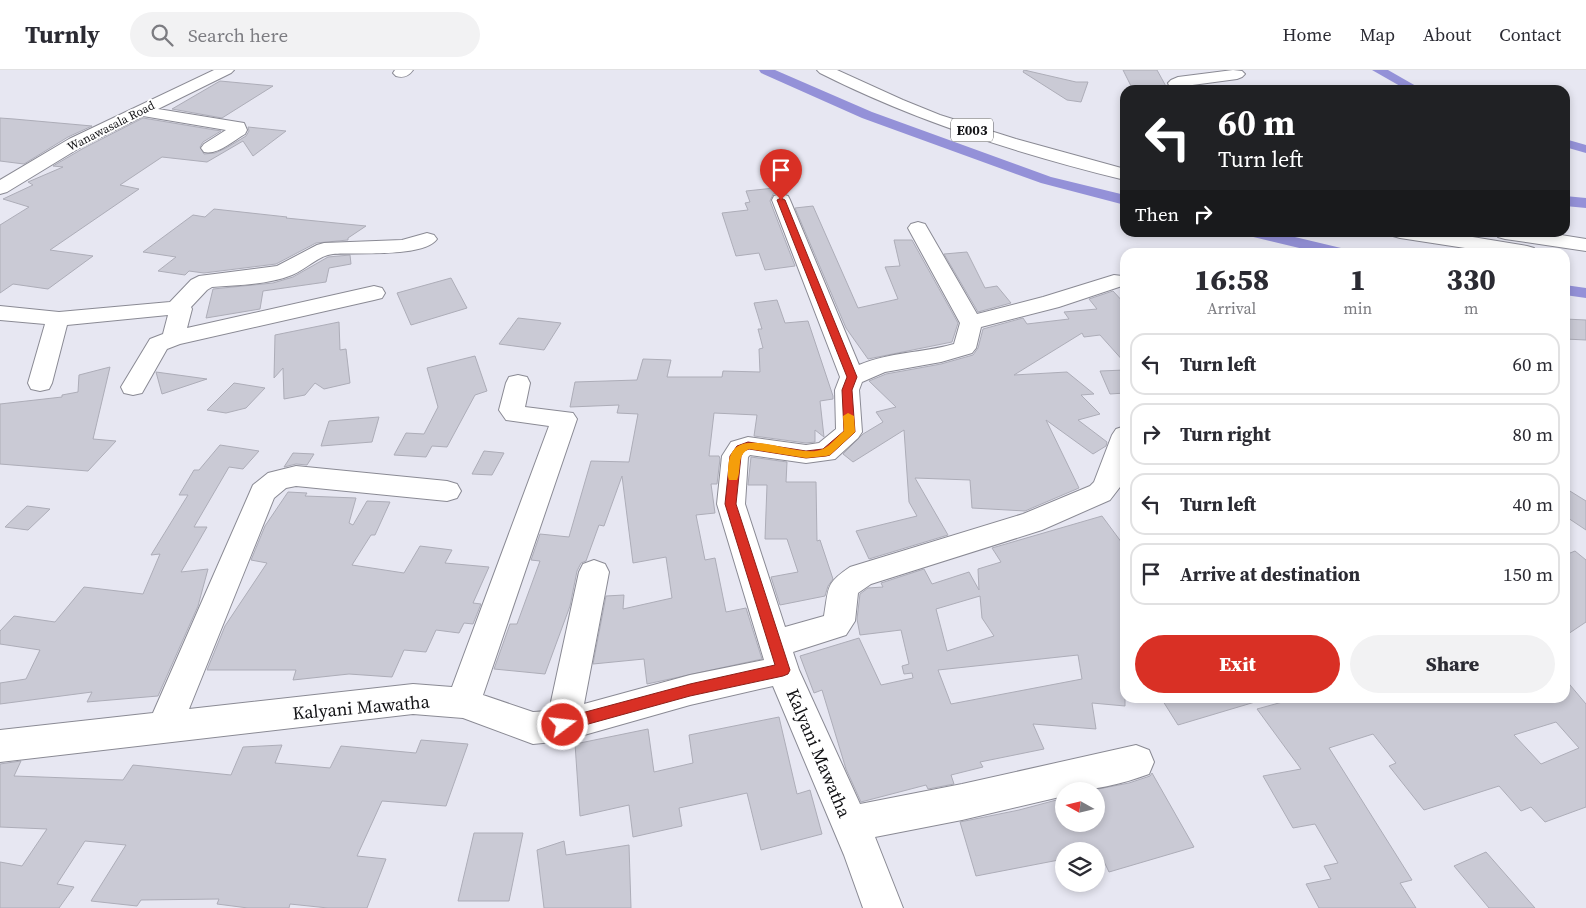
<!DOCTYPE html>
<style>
body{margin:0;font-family:"Source Serif 4",serif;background:#f2f2f3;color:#2b2b33;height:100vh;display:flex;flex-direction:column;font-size:19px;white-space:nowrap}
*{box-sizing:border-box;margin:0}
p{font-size:16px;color:#7c7c81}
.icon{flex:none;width:28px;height:28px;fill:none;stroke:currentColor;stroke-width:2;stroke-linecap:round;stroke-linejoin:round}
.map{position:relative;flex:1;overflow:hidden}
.drawer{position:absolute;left:1120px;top:178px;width:450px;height:455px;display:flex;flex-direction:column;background:#fff;border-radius:15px;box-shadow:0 2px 8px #0003}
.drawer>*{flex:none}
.guide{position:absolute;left:1120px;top:15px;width:450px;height:152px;border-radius:15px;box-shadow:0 2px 8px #0003;background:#202124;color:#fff;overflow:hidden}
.needle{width:32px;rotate:278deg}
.fabs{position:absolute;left:1055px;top:712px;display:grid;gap:10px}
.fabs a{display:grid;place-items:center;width:50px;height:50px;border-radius:50%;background:#fff;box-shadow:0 2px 8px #0003;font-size:25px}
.pin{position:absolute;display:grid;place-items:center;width:42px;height:42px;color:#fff;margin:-51px -21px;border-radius:50% 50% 50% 0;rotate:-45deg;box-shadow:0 0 5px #0007}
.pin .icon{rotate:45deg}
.me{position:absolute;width:55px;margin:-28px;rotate:75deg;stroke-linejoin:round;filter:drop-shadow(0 0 4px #0008)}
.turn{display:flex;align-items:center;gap:18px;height:105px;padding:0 15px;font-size:22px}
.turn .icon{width:65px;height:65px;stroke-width:2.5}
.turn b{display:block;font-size:35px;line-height:42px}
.then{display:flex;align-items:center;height:48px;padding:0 15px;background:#0003;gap:10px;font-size:19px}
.eta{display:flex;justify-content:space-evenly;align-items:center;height:85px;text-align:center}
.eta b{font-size:30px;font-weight:800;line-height:35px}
.primary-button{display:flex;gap:10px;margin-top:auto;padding:10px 15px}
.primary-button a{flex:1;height:58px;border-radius:30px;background:#d93025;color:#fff;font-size:20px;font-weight:800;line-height:58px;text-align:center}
.primary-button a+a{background:#f2f2f3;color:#2b2b33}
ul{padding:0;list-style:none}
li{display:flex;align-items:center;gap:15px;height:62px;margin:0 10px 8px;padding:0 5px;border:2px solid #e1e1e2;border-radius:15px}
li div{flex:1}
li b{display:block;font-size:19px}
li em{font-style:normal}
header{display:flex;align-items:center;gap:30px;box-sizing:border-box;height:70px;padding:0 25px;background:#fff;border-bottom:1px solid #e1e1e2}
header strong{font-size:24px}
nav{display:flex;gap:28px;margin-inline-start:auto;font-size:18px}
.search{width:350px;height:45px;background:#f2f2f3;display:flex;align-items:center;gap:12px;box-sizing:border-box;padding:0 18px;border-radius:28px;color:#7c7c81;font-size:19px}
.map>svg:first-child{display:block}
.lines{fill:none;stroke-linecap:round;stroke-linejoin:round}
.canal{fill:#9491d8;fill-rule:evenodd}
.building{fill:#cacad5;stroke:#adadb8;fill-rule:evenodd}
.minor-casing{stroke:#8a8a94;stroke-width:2}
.highway-casing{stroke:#8a8a94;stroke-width:2}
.minor{fill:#fff;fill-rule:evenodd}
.highway{fill:#fff;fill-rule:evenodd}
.route{fill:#d93025;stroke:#8d1f18}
.slow{fill:#f59e0b}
.labels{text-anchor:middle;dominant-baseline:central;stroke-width:4;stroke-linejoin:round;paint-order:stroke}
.far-street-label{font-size:12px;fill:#121215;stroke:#fff}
.shield{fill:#fff;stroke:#59595b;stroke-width:1}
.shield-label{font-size:14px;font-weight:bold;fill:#121215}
.near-street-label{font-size:18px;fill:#121215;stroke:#fff}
</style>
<header>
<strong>Turnly</strong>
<div class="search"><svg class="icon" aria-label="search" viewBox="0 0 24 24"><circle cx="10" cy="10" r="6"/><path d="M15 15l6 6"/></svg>Search here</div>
<nav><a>Home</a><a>Map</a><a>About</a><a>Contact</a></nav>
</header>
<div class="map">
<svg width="1586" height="838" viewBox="0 0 1586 838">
<rect width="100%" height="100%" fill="#e7e7f2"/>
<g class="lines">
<!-- canal -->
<path class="canal" d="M 759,0 L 775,0 L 872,42 L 1051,107 L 1125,125 L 1125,135 L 1041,113 L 862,48 L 761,3 Z
M 1372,0 L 1388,0 L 1423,20 L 1407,20 Z
M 1565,69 L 1586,75 L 1586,83 L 1565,77 Z
M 1565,126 L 1586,128 L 1586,138 L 1565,136 Z
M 1243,162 L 1274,162 L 1341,178 L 1343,182 L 1316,182 L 1245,165 Z
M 1565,215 L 1586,218 L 1586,228 L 1565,225 Z"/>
</g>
<!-- building -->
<path class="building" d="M 1024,0 L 1076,12 L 1088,12 L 1081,32 L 1067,30 L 1023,2 Z
M 1123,0 L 1157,0 L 1168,20 L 1138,20 L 1137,18 L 1132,18 Z
M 220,11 L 273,16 L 222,48 L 172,39 Z
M 0,48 L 14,49 L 92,56 L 68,67 L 24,94 L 0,91 Z
M 143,48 L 221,61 L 203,72 L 200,77 L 204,84 L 215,83 L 226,78 L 246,66 L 249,61 L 248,57 L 286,61 L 253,86 L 243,71 L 207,92 L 162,87 L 120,115 L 139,119 L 50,180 L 93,186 L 48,219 L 13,214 L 0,223 L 0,155 L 29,137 L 3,129 L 33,115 L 28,112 L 63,97 L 53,96 L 82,79 Z
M 784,117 L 787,124 L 780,122 L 773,124 L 770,131 L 795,196 L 765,200 L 759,183 L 736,186 L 722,143 L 748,140 L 745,133 L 750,132 L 746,121 Z
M 813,136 L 858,238 L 898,229 L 885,197 L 900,196 L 894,170 L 912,170 L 958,253 L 952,272 L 868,289 L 846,258 L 795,138 Z
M 214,139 L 287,147 L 286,148 L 366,156 L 348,168 L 348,170 L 316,173 L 276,194 L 204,203 L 189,201 L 185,205 L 158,201 L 176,187 L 143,182 L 193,145 L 205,147 Z
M 967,182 L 985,218 L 997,216 L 1011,233 L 978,242 L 944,184 Z
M 350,185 L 351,194 L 329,198 L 326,212 L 263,221 L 260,239 L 206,248 L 213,219 L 273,213 L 293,207 L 328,187 Z
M 451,208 L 467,238 L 411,255 L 397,223 Z
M 1113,221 L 1125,234 L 1125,293 L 1100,265 L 1084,267 L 1082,263 L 1014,305 L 1067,302 L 1094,324 L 1081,325 L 1100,344 L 1078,350 L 1107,372 L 1106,376 L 1093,384 L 1046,350 L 1079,418 L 1025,441 L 972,438 L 970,410 L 915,408 L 948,465 L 869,489 L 856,461 L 917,446 L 909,432 L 904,360 L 853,392 L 843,384 L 863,364 L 883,352 L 876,342 L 896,337 L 869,311 L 886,304 L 941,294 L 973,285 L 978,278 L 983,259 L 1023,248 L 1027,254 L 1069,249 L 1064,242 L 1097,239 L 1089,229 Z
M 777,230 L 785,253 L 808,251 L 833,326 L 833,329 L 820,331 L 824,367 L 815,360 L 815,372 L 806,373 L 754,366 L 757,345 L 714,343 L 709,386 L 719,386 L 720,389 L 717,414 L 711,414 L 715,443 L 696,445 L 705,490 L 715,488 L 726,542 L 746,538 L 762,589 L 647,614 L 644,589 L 593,594 L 606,526 L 624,525 L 623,539 L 672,528 L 666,487 L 633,493 L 622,406 L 604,456 L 599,455 L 586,491 L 581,493 L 577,501 L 570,536 L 545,604 L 494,599 L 510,554 L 517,554 L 540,491 L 531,490 L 540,464 L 569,467 L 591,391 L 629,392 L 638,344 L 617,343 L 619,335 L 570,337 L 575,312 L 637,310 L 643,289 L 671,290 L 667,307 L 722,307 L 723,301 L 760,302 L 759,279 L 763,278 L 758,259 L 762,259 L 754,233 Z
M 518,248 L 561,253 L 544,280 L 499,274 Z
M 1565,249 L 1586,250 L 1586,270 L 1565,269 Z
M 339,252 L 340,280 L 346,279 L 350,313 L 324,319 L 315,313 L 305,325 L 284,329 L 283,298 L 274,308 L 275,265 Z
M 475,286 L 487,321 L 475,325 L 447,377 L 432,376 L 426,387 L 394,385 L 406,363 L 424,364 L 438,337 L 427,298 Z
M 110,297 L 93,369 L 116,371 L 88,401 L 0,394 L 0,334 L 62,327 L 62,325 L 78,322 L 79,305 Z
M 1125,300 L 1125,323 L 1110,324 L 1100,301 Z
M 156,302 L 207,309 L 162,324 Z
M 234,313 L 265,318 L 246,338 L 226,343 L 207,340 Z
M 379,347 L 372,372 L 321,376 L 329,351 Z
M 220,375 L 259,381 L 243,399 L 229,397 L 194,457 L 207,457 L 181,502 L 208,499 L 198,536 L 158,626 L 87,632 L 92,622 L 0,634 L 0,613 L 26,609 L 40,580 L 0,574 L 0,561 L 14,546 L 55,552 L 84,517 L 143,524 L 160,484 L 151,485 L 188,425 L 179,425 L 194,400 L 199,400 Z
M 484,381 L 504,383 L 492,405 L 472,404 Z
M 293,383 L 314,384 L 307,395 L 296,394 L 284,397 Z
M 751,387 L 787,392 L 786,412 L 816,412 L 817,471 L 820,470 L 833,509 L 828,516 L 825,526 L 780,535 L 771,507 L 798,502 L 787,469 L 765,469 L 767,415 L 748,415 Z
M 1565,418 L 1586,431 L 1586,460 L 1565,446 Z
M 288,422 L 307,423 L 305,426 L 356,428 L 349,453 L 353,455 L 367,431 L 390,432 L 375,465 L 371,465 L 352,495 L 404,503 L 420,476 L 452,480 L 445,493 L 489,497 L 473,533 L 481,534 L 473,554 L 464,553 L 459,563 L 436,560 L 426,582 L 404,580 L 392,607 L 349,604 L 293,610 L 296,600 L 207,600 L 225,556 L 267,493 L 251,490 L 265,456 Z
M 27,436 L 50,439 L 28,460 L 5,457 Z
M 1102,446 L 1125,477 L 1125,570 L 1123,567 L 1125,579 L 1125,636 L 1092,633 L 1096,659 L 1033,654 L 1044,679 L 980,692 L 983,697 L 951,705 L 954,714 L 928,719 L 926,715 L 861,732 L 846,699 L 822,620 L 814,623 L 800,586 L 859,568 L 881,615 L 913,608 L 912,603 L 904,604 L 902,596 L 909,594 L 901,560 L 860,565 L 857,549 L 860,524 L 868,518 L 883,517 L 881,513 L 924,499 L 932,514 L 969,502 L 979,520 L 978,499 L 1001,492 L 992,478 ZM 980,526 L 982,548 L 994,566 L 947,581 L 936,539 ZM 1078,585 L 1082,609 L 951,634 L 938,600 Z
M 1575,481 L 1586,490 L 1586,552 L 1565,566 L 1565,485 Z
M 1565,609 L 1586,634 L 1586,737 L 1545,752 L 1531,737 L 1521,741 L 1499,716 L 1424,740 L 1389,696 L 1396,693 L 1373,664 L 1329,678 L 1412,810 L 1400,813 L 1416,838 L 1319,838 L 1306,814 L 1331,809 L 1324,796 L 1338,793 L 1315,754 L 1293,758 L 1263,706 L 1301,699 L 1257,639 L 1297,628 L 1565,628 ZM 1556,652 L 1579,678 L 1541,694 L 1514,665 Z
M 1161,628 L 1255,628 L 1255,632 L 1178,655 Z
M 779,647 L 797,724 L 810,720 L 822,764 L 761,780 L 747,723 L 679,738 L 682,756 L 633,767 L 629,735 L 580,746 L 575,674 L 648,659 L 654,702 L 693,693 L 689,665 Z
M 421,670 L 468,674 L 446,736 L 382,731 L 357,786 L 386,789 L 367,838 L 328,838 L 290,834 L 289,838 L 248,838 L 217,834 L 219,829 L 141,830 L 137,836 L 91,831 L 126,775 L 85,771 L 57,814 L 74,817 L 59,838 L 0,838 L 0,792 L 22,796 L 47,759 L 0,757 L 0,694 L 21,691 L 14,706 L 123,710 L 133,695 L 231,705 L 243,677 L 282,675 L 275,693 L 330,698 L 341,676 L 416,683 Z
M 1152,703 L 1194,777 L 1109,802 L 1099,781 L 1064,781 L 1064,789 L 976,806 L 960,752 L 1019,740 L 1064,728 L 1064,754 L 1096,754 L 1096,721 L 1088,721 L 1129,713 L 1150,706 Z
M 474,763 L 523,763 L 509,831 L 458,831 Z
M 564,771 L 566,785 L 629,775 L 631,838 L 544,838 L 537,780 Z
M 1486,782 L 1535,838 L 1489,838 L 1454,796 Z"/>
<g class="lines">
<defs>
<path id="minor" d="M 214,0 L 234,0 L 231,3 L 158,39 L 244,53 L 247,60 L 245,64 C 233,71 218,85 204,82 L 201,78 L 204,74 L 226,60 L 143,46 L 81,77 L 7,122 L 0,124 L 0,110 L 69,69 Z
M 395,0 L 413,0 C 408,7 403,8 396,6 L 393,3 Z
M 1233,0 L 1242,1 L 1245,4 L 1242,7 L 1237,9 L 1185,16 L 1187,20 L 1171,20 L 1168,13 L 1171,10 L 1178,7 Z
M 781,124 L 788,126 L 790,130 L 859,295 C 889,282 923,283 954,274 L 960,253 L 908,158 L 911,154 L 918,152 L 925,154 L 977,244 L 1043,227 L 1114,205 L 1122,206 L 1125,211 L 1122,216 L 1059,237 L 981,257 L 976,278 L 972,283 L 941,292 L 885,302 L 862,312 L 859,320 L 862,362 L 858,368 L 835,389 L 806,393 L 750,385 L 748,387 L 745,434 L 785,557 L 824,546 C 829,517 825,514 850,497 L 1023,444 L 1090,416 L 1094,412 L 1112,365 L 1116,359 L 1125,356 L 1125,402 L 1120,417 L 1110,430 L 1042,460 L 871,514 L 858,523 L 855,551 L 846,565 L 793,582 L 799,600 L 860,734 L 962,714 L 1136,675 L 1149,680 L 1154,692 L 1149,704 C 1122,714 1092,721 1064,721 L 1064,726 L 962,750 L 875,767 L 903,838 L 863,838 L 844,785 L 773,616 L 690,635 L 563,671 L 533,674 L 463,648 L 413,644 L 0,692 L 0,660 L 153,643 L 253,415 L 268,403 L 296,396 L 447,411 L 457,414 L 461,421 L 457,428 L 447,431 L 296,416 L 286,418 L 274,428 L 189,639 L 413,614 L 452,617 L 549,356 L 506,350 L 499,340 L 506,313 L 509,307 L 518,305 L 527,307 L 530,313 L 525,337 L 573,343 L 577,349 L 483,625 L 533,642 L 549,641 L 579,502 L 583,494 L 594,490 L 605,494 L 609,502 L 584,634 L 690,605 L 764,590 L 717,434 L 722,386 L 731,372 L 748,367 L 806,375 L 819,373 L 836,359 L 835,320 L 840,307 L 772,130 L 774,126 Z
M 427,163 L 434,165 L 437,169 C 424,188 355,182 333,184 C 319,185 305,200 292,205 C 267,215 237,215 212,217 L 207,220 L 191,237 L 192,239 L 187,258 L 374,216 L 382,218 L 385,223 L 382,228 L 374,230 L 180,274 L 167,279 L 142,323 L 133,325 L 124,323 L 121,317 L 150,269 L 163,264 L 168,245 L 67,255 L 52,313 L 49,319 L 40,321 L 31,319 L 28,313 L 45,254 L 0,250 L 0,236 L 59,242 L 170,232 L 191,210 L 199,206 L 277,196 L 317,175 L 324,173 L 402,170 Z"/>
<path id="highway" d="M 817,0 L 837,0 L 903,30 L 940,45 L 1016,69 L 1125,99 L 1125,110 C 1020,84 917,52 820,3 Z
M 1390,162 L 1442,162 L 1527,176 L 1534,178 L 1537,182 L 1491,182 L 1400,168 L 1393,166 Z
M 1495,162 L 1542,162 L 1586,169 L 1586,181 L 1505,169 L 1498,167 Z"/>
</defs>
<!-- minor casing -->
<use href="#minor" class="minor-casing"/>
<!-- highway casing -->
<use href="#highway" class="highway-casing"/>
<!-- minor -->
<use href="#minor" class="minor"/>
<!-- highway -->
<use href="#highway" class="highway"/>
</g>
<!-- route -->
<path class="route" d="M 781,128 L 785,130 L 857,307 L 852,320 L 855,362 L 830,385 L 826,386 L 806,388 L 749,379 L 744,381 L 741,386 L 736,434 L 790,600 L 788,604 L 783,606 L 690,626 L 563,661 L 558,659 L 556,655 L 558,650 L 563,648 L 690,614 L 775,595 L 725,434 L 730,386 L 737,376 L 748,372 L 806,381 L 823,379 L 844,361 L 842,320 L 847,307 L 777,130 Z"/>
<!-- slow -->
<path class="slow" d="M 848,343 L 854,346 L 855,362 L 830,385 L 826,386 L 806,388 L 749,379 C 736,385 742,400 737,410 L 729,410 L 728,407 C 728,400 728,391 731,384 C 744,356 799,390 823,379 C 830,376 838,366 844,361 L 843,346 Z"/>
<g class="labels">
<!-- far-street labels -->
<g class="far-street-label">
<text transform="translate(111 56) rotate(-27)">Wanawasala Road</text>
</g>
<!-- shield labels -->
<rect class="shield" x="951" y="48.5" width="42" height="23" rx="4"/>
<g class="shield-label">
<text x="972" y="60">E003</text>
</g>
<!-- near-street labels -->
<g class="near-street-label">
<text transform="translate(361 637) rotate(-5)">Kalyani Mawatha</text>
<text transform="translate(819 683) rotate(67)">Kalyani Mawatha</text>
</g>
</g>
</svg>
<div class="fabs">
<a><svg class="needle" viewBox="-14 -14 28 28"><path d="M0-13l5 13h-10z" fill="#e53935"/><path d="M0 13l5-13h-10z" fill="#7c7c81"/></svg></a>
<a><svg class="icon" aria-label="layers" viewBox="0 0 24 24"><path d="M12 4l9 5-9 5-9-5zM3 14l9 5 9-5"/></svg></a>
</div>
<div class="pin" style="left:781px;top:130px;background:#d93025"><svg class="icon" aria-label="arrive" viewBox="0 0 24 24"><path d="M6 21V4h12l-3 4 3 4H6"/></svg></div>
<svg class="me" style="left:563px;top:655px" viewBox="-20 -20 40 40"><circle r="17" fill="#d93025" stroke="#fff" stroke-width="3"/><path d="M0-11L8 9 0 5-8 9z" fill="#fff"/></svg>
<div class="guide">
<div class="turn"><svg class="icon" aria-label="left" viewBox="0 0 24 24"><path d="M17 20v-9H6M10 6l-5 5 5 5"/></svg><div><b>60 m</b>Turn left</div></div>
<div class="then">Then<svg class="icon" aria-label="right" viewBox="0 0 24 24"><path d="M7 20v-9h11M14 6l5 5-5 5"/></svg></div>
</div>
<section class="drawer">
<div class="eta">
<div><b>16:58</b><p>Arrival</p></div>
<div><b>1</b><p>min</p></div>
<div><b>330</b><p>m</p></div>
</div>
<ul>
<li><svg class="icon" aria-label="left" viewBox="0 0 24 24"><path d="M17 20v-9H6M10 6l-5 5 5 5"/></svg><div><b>Turn left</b></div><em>60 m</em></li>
<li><svg class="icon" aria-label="right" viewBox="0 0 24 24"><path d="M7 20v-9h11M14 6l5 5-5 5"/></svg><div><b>Turn right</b></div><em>80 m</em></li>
<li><svg class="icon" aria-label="left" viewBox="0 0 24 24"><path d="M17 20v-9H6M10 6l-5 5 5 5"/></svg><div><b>Turn left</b></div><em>40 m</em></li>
<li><svg class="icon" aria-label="arrive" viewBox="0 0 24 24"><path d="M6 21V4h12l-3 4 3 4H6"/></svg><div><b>Arrive at destination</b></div><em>150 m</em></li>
</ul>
<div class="primary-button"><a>Exit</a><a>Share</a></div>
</section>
</div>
